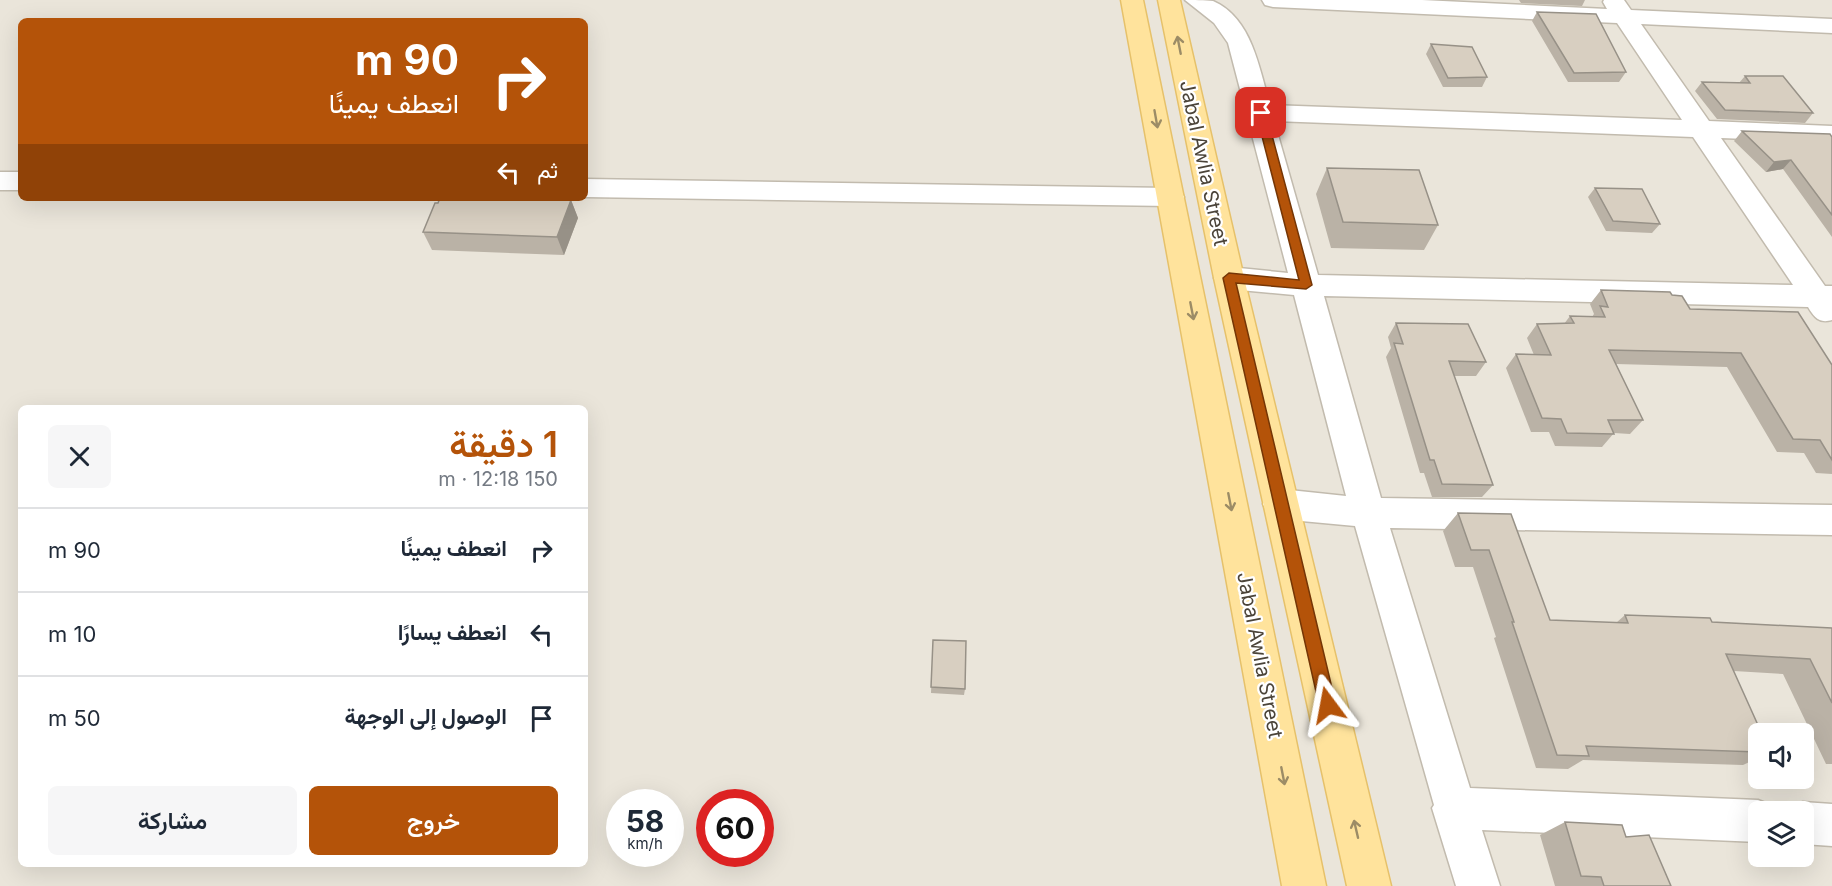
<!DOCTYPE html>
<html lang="ar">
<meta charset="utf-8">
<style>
body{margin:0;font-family:Inter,Vazirmatn,sans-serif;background:#f6f6f7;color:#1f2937;direction:rtl;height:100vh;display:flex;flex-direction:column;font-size:22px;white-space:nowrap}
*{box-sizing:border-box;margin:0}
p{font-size:20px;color:#747a83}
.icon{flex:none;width:33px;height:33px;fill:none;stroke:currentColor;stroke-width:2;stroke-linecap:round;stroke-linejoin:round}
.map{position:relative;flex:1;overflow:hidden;direction:ltr}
.panel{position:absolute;left:18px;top:405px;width:570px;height:462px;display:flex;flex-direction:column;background:#fff;border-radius:9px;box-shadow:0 6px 24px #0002;direction:rtl}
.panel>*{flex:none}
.hud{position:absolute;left:18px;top:18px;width:570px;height:183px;border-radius:9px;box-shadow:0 6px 24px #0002;direction:rtl;background:#b45309;color:#fff;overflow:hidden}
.controls{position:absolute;left:1748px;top:723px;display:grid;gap:12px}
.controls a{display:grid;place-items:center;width:66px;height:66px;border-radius:9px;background:#fff;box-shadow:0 6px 24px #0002;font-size:30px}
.speed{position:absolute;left:606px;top:789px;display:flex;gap:12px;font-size:30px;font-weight:700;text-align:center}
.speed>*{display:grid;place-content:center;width:78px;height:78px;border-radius:50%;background:#fff;box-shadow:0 6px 24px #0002;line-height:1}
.speed small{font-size:15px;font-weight:400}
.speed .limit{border:9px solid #d22;background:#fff;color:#111}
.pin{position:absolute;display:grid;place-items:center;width:51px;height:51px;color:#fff;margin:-26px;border-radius:12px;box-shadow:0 3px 9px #0006}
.me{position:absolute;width:66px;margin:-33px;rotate:347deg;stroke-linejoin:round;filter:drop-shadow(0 0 4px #0008)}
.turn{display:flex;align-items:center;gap:21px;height:126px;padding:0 30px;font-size:27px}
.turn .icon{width:78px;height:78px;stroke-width:2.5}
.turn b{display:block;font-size:42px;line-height:51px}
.then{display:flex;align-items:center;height:57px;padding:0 30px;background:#0003;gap:12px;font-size:22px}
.round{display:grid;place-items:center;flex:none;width:63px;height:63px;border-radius:9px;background:#f6f6f7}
.overview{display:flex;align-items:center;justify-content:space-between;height:102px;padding:0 30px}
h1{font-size:36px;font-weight:600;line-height:45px;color:#b45309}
.primary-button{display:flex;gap:12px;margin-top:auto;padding:12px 30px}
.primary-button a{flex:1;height:69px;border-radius:9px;background:#b45309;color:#fff;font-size:24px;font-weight:600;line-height:69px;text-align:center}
.primary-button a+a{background:#f6f6f7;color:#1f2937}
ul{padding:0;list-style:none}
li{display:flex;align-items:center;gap:18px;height:84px;padding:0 30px;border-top:2px solid #e0e1e3}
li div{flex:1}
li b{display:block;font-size:22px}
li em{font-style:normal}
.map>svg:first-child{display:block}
.residential{fill:#eae5da;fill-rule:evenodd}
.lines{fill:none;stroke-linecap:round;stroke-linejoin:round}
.minor-casing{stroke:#c2bbae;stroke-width:3}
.major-casing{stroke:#e6c16a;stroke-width:3}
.minor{fill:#fff;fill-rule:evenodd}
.major{fill:#ffe39c;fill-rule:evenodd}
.wall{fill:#bab2a6}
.shaded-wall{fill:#979187}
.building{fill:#d8cfc1;stroke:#979187;stroke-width:1.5}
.oneway{stroke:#9c8c66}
.route{fill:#b45309;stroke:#753606;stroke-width:1.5}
.labels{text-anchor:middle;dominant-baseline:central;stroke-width:4.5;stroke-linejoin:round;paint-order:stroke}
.street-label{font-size:20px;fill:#4b4439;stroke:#fff}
</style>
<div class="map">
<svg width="1832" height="886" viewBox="0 0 1832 886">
<rect width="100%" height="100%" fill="#f6f3ec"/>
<!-- residential -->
<path class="residential" d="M 0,0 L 1832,0 L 1832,886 L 0,886 ZM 21,21 L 585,21 L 585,198 L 21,198 ZM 21,408 L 585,408 L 585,864 L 21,864 ZM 1758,734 L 1803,734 L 1803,778 L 1758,778 ZM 620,802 L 670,802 L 670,854 L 620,854 ZM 710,802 L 760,802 L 760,854 L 710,854 ZM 1758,812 L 1803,812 L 1803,856 L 1758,856 Z"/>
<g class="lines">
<defs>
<path id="minor" d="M 1185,0 C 1193,0 1205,0 1213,1 C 1252,18 1259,68 1270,105 L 1682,120 L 1617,23 L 1273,7 L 1265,5 L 1262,0 L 1422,0 L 1607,9 L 1603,2 L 1604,0 L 1624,0 L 1631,10 L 1832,19 L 1832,33 L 1641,24 L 1709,121 L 1832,126 L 1832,142 L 1721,138 L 1825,286 L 1832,286 L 1832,320 C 1819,324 1814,317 1808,307 L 1324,296 L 1381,498 L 1832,505 L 1832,535 L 1390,528 L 1470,788 L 1758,800 L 1773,806 L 1775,812 L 1758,812 L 1758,842 L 1482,830 L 1500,886 L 1456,886 L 1432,808 L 1434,805 L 1355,526 L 1280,519 L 1268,514 L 1263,504 L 1268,494 L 1280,489 L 1346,496 L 1294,295 L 1229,289 L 1219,285 L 1214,278 L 1219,271 L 1229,267 L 1288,273 L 1228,43 L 1214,23 ZM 1274,121 L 1693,137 L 1793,285 L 1318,275 Z
M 0,172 L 21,172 L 21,190 L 0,190 Z
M 585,179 L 1170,188 L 1180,190 L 1184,197 L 1180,204 L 1170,206 L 585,197 Z
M 1803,802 L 1832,804 L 1832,846 L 1803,844 L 1803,812 L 1787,812 L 1788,808 Z"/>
<path id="major" d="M 1121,0 L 1143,0 L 1326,886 L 1282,886 Z
M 1158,0 L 1180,0 L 1244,278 L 1391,886 L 1347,886 L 1214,278 Z"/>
</defs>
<!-- minor casing -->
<use href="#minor" class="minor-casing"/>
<!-- major casing -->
<use href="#major" class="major-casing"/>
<!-- minor -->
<use href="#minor" class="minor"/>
<!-- major -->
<use href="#major" class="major"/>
</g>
<!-- wall -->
<path class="wall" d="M 1519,0 L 1585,0 L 1582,6 L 1521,3 Z
M 1537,12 L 1626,72 L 1619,82 L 1568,82 L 1532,21 Z
M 1431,44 L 1487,77 L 1482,87 L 1443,87 L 1426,54 Z
M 1745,76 L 1813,113 L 1805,123 L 1717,119 L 1695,91 L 1702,82 L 1739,83 Z
M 1742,131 L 1832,137 L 1832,237 L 1783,169 L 1766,172 L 1734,141 Z
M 1327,168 L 1438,225 L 1424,250 L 1331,248 L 1316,194 Z
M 1595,188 L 1660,224 L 1652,233 L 1606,231 L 1588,197 Z
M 557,199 L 571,200 L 578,218 L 564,255 L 432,250 L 423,232 Z
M 1601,290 L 1672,295 L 1690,309 L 1832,365 L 1832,474 L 1816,473 L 1804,453 L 1777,452 L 1727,367 L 1616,364 L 1643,420 L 1630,434 L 1614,433 L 1602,447 L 1555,446 L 1549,432 L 1531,432 L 1506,368 L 1516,354 L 1534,355 L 1527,338 L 1537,324 L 1564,324 L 1570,316 L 1592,317 L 1594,314 L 1590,304 Z
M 1396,323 L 1486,362 L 1476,376 L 1454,376 L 1493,485 L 1482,497 L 1432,497 L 1424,473 L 1420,473 L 1386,357 L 1391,348 L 1388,337 Z
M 1458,513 L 1550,620 L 1616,623 L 1625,615 L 1712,622 L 1832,628 L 1832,764 L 1826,764 L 1783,674 L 1734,671 L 1758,734 L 1758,758 L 1743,765 L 1583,760 L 1568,769 L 1536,768 L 1494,638 L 1496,637 L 1473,567 L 1455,567 L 1443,531 Z
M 933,640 L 965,689 L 964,695 L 931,693 Z
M 1565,822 L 1626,837 L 1671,886 L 1555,886 L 1540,835 Z"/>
<!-- shaded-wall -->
<path class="shaded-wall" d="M 1791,160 L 1783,169 L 1766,172 L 1774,162 Z
M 571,200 L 578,218 L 564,255 L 557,237 Z"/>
<!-- building -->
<path class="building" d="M 1537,12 L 1596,14 L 1626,72 L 1574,73 Z
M 1431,44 L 1472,47 L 1487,77 L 1448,78 Z
M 1745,76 L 1783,76 L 1813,113 L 1725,110 L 1702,82 L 1750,83 Z
M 1742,131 L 1830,134 L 1832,137 L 1832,215 L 1791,160 L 1774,162 Z
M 1327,168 L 1419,170 L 1438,225 L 1343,222 Z
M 1595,188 L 1642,189 L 1660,224 L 1613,221 Z
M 440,198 L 552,198 L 552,199 L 571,200 L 557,237 L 423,232 L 435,203 L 438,203 Z
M 1601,290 L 1670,292 L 1672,295 L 1682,296 L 1690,309 L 1798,312 L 1832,365 L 1832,460 L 1820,440 L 1793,439 L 1741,353 L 1609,350 L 1643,420 L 1608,420 L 1614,434 L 1567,433 L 1561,419 L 1542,418 L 1516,354 L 1551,355 L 1537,324 L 1574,323 L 1570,316 L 1605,317 L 1600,306 L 1608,307 Z
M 1396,323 L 1468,324 L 1486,362 L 1449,361 L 1493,485 L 1442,484 L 1434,460 L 1430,460 L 1394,343 L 1403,344 Z
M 1458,513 L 1511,514 L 1550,620 L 1628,623 L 1625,615 L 1710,618 L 1712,622 L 1832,628 L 1832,703 L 1810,659 L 1726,654 L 1762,734 L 1758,734 L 1758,752 L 1586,746 L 1589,756 L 1557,755 L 1512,622 L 1514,622 L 1489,550 L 1471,550 Z
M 933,640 L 966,641 L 965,689 L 931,687 Z
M 1565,822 L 1622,825 L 1626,837 L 1649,835 L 1671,886 L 1604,886 L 1601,877 L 1581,876 Z"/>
<!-- one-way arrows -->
<defs><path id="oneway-shaft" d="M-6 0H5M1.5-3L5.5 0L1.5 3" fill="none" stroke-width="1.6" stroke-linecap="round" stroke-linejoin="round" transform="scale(1.5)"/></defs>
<g class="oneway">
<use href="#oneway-shaft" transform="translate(1179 45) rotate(-101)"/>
<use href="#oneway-shaft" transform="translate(1156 119) rotate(80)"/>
<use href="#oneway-shaft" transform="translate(1192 311) rotate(79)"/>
<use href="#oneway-shaft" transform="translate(1230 502) rotate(79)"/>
<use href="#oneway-shaft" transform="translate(1283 776) rotate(79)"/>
<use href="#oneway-shaft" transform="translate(1356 829) rotate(-103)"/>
</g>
<!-- route -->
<path class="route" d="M 1261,110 L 1266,113 L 1312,285 L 1306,289 L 1236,283 L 1336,705 L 1333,710 L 1328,712 L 1322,710 L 1319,705 L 1223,278 L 1229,273 L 1299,280 L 1256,113 Z"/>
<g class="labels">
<!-- street labels -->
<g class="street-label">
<text transform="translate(1204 163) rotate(78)">Jabal Awlia Street</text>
<text transform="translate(1260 655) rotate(79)">Jabal Awlia Street</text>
</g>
</g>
</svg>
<div class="controls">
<a><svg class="icon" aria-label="sound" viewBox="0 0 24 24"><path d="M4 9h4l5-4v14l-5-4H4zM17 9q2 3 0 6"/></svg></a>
<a><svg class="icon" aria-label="layers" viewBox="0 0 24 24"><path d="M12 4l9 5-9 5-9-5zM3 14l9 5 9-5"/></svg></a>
</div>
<div class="speed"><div>58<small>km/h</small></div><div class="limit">60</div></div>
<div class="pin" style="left:1261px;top:113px;background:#d93025"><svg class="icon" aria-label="arrive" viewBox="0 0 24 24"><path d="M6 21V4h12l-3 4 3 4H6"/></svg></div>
<svg class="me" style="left:1328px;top:705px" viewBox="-20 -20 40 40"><path d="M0-17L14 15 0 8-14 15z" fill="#b45309" stroke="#fff" stroke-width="4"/></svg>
<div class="hud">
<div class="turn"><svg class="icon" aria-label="right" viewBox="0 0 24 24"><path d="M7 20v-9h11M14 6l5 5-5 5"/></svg><div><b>90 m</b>انعطف يمينًا</div></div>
<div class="then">ثم<svg class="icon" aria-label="left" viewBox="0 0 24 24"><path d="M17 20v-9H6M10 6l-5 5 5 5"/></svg></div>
</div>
<section class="panel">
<div class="overview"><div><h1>1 دقيقة</h1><p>150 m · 12:18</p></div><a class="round"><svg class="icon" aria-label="close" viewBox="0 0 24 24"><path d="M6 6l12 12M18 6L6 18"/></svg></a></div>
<ul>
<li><svg class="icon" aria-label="right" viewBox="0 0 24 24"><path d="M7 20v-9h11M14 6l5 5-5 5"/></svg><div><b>انعطف يمينًا</b></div><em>90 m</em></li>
<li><svg class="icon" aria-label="left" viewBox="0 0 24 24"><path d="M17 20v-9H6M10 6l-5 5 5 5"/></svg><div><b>انعطف يسارًا</b></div><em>10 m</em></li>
<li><svg class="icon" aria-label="arrive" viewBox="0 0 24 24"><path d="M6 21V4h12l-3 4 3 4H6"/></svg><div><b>الوصول إلى الوجهة</b></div><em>50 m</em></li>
</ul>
<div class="primary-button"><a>خروج</a><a>مشاركة</a></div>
</section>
</div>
